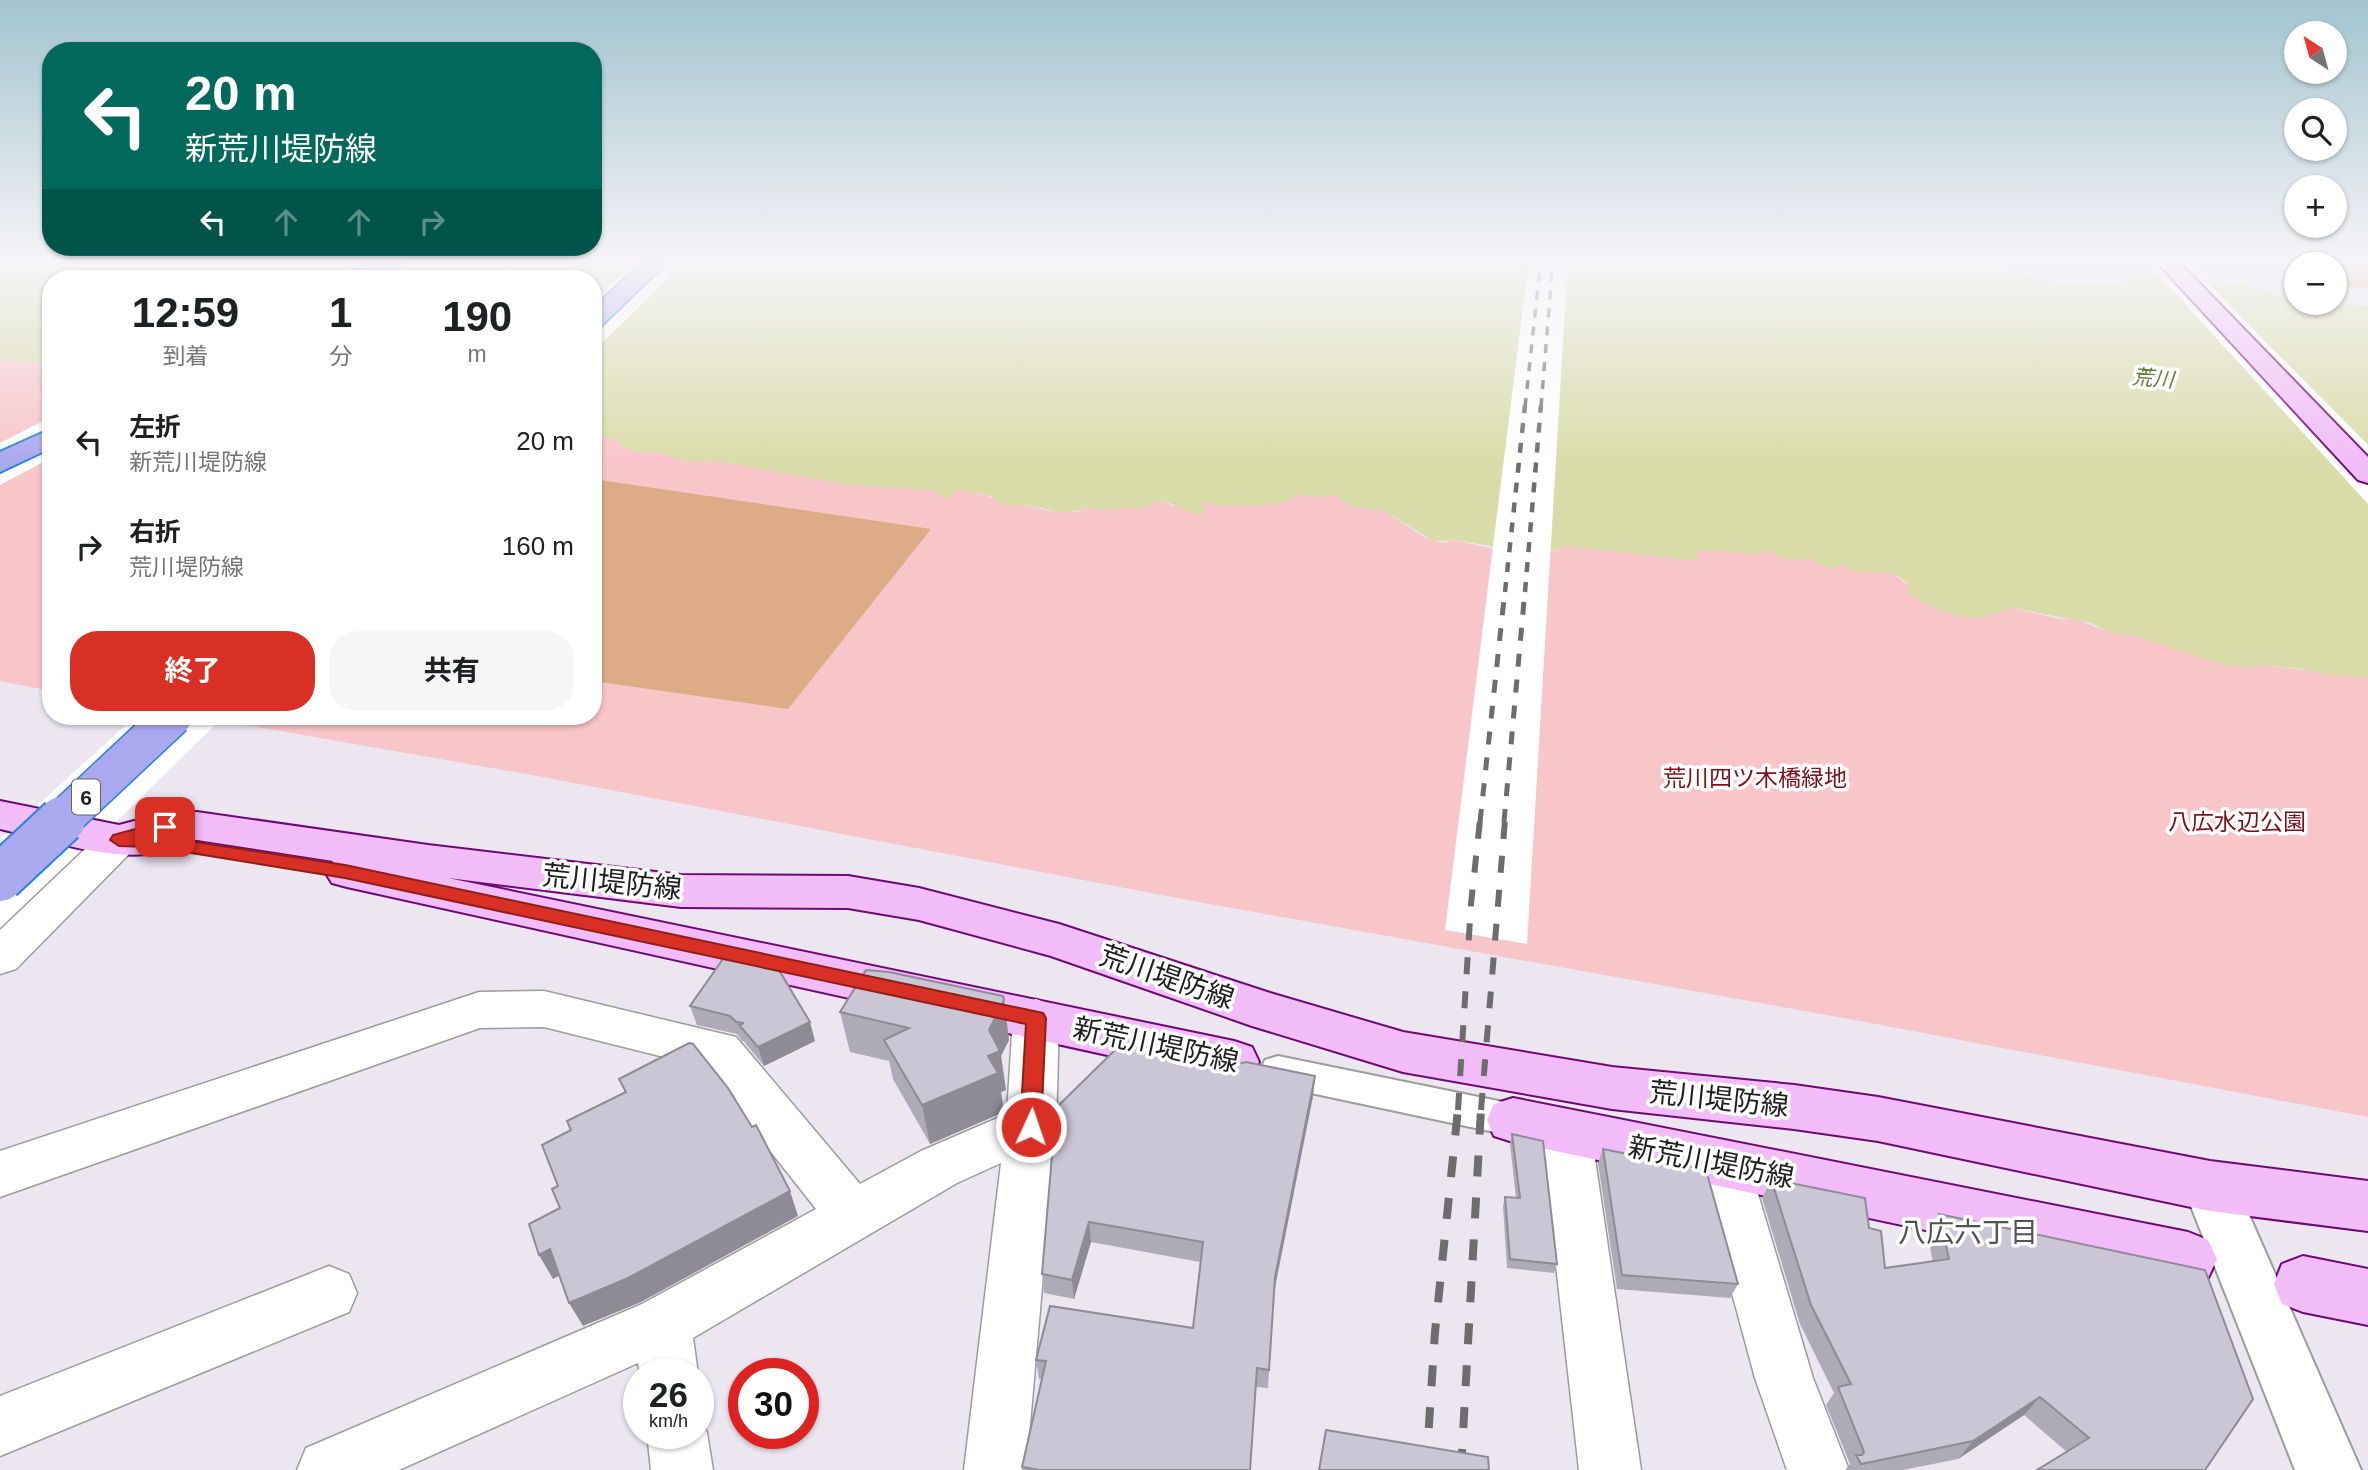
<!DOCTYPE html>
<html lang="ja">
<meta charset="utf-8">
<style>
body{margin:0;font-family:Helvetica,"Noto Sans JP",sans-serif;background:#f6f6f6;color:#202124;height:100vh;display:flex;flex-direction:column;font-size:26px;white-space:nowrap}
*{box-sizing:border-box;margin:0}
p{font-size:23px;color:#757577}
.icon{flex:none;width:38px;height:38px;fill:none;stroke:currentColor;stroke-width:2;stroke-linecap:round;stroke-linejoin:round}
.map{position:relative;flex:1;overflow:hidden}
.side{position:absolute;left:42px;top:270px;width:560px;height:455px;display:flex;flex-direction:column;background:#fff;border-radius:28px;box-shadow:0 2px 5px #0004}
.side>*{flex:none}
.banner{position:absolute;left:42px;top:42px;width:560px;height:214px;border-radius:28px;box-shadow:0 2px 5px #0004;background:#00695c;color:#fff;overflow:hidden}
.needle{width:46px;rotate:324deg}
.tools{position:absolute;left:2284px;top:21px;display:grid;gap:14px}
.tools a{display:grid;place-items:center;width:63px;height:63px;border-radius:50%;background:#fff;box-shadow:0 2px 5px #0004;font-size:35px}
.speed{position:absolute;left:623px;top:1358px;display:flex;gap:14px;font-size:35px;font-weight:700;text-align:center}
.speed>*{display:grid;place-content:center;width:91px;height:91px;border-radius:50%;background:#fff;box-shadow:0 2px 5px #0004;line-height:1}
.speed small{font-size:18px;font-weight:400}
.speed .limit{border:10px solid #d22;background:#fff;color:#111}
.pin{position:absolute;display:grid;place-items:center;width:60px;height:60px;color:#fff;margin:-30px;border-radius:14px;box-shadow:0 4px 10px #0006}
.me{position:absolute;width:77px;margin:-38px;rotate:3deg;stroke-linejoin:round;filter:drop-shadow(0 0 5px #0008)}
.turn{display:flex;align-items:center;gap:24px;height:147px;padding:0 28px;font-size:32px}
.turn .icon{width:91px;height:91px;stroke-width:2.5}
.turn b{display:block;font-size:49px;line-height:60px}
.lanes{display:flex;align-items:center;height:66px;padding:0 28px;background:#0003;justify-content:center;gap:35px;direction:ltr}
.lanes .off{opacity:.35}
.eta{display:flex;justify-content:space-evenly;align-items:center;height:119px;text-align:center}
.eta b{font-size:42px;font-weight:700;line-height:49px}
.action{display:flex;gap:14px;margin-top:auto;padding:14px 28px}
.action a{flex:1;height:80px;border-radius:28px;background:#d93025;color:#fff;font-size:28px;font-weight:700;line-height:80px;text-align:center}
.action a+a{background:#f6f6f6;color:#202124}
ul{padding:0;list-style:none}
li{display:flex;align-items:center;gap:21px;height:105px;padding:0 28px}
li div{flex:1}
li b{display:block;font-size:26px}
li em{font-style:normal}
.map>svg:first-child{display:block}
.park{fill:#f8c5c9}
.pitch{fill:#ddac86}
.water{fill:#d9dca8}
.pier{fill:#fff}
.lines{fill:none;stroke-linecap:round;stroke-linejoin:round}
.pedestrian-casing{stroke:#9c9c9c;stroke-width:4}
.minor-casing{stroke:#9c9c9c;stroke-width:3}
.tertiary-casing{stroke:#9c9c9c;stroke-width:4}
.secondary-casing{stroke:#6e0875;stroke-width:4}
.trunk-casing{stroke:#2a83d7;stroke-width:4}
.pedestrian{fill:#fff;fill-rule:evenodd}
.minor{fill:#fff;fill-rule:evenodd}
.tertiary{fill:#fff;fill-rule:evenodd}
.secondary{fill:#f1bcf8;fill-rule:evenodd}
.trunk{fill:#aaa8ef;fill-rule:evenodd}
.rail-far4{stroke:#6d6d6d;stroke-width:3.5;stroke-dasharray:9 9;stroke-linecap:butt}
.rail-far3{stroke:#6d6d6d;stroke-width:4.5;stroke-dasharray:10 10;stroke-linecap:butt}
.rail-far2{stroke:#6d6d6d;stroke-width:5;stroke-dasharray:13 13;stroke-linecap:butt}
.rail-far1{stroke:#6d6d6d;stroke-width:6;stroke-dasharray:17 17;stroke-linecap:butt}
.rail{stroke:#6d6d6d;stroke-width:8;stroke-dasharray:21 21;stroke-linecap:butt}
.trunk-bridge-far1-casing{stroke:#2a83d7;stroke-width:41;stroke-linecap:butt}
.trunk-bridge-casing{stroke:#2a83d7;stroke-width:50;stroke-linecap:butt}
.trunk-bridge-far1{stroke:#aaa8ef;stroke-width:38}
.trunk-bridge{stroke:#aaa8ef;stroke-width:46}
.wall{fill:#afaab8}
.shaded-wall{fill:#8e8b96}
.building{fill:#cbc6d6;stroke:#8e8b96;stroke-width:2}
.route{fill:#d93025;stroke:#8d1f18;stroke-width:2}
.labels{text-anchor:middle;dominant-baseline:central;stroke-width:7;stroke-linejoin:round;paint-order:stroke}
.far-water-label{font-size:21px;font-style:italic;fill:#687e3c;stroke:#fff}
.shield{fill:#fff;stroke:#626262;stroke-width:2}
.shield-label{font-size:21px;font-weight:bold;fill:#1f1f1f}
.park-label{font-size:23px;fill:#7c0f18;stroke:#fff}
.near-street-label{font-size:28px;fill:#1f1f1f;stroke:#fff}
.near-neighbourhood-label{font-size:28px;fill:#525252;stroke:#fff}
</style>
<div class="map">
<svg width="2368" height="1470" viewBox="0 0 2368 1470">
<rect width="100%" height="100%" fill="#ebe6f0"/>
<!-- park -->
<path class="park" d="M 0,360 L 51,363 L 51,691 L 0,681 Z
M 593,436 L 619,440 L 636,453 L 652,451 L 685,461 L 724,462 L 849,485 L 932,490 L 952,497 L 955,492 L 961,490 L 1049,511 L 1076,512 L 1087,508 L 1113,510 L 1130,507 L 1143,508 L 1163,500 L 1171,506 L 1206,501 L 1214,505 C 1241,505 1267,508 1292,500 L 1296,495 L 1324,497 L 1335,495 L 1349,506 L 1385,511 L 1425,538 L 1443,543 L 1453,540 L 1494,549 L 1550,552 L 1566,546 L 1697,561 L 1695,551 L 1716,552 L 1716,549 L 1747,554 L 1769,551 L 1785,559 L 1811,559 L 1830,569 L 1841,565 L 1856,571 L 1890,572 L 1909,585 L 1992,615 L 2000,609 L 2012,608 L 2059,619 L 2075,619 L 2106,631 L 2135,636 L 2246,668 L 2261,665 L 2368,678 L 2368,1117 L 1860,1021 L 1204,903 L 532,775 L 193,716 L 593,716 Z"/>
<!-- pitch -->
<path class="pitch" d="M 2281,259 L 2368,259 L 2368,288 L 2335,286 L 2334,264 L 2296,264 L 2296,272 Z
M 593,479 L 931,529 L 788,709 L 593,681 Z"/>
<!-- water -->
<path class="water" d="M 0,259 L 1964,259 L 2057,283 L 2120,284 L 2135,273 L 2152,272 L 2233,283 L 2272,292 L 2296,303 L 2368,306 L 2368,678 L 2316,673 L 2303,669 L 2261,665 L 2246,668 L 2217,663 L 2135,636 L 2106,631 L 2091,623 L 2013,608 C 2001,609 1993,616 1981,617 C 1959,620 1931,607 1913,597 L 1908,592 L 1909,585 C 1894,567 1877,574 1857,571 C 1852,570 1846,567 1841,565 L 1830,569 L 1811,559 L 1785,559 L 1769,551 L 1747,554 L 1717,550 L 1716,552 L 1696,551 L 1698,561 L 1566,546 L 1541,554 L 1453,540 L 1433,541 L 1385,511 L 1349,506 L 1335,495 L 1324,497 L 1296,495 L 1292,500 C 1266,508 1243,505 1214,505 L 1206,501 L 1202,503 L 1207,511 L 1196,515 L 1162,500 L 1143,508 L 1130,507 L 1113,510 L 1088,508 L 1065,513 L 1025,505 L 1002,505 L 994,497 L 961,490 L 955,492 L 950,498 L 945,498 L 932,490 L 849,485 L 724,462 L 685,461 L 652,451 L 636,453 L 632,449 L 621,448 L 619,440 L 593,436 L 593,278 L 51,278 L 51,363 L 0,360 Z"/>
<!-- pier -->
<path class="pier" d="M 366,259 L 428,259 L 391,278 L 327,278 Z
M 639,259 L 688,259 L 593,352 L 593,300 Z
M 1529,259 L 1568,259 L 1527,944 L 1445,930 Z
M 2144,259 L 2184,259 L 2368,445 L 2368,504 Z
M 51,417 L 51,458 L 0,485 L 0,443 Z
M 136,716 L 224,716 L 0,936 L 0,839 Z"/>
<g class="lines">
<defs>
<path id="pedestrian" d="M 1278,1056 L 1513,1104 L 1526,1108 L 1532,1120 L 1526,1132 L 1513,1136 L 1278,1086 L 1265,1082 L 1260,1071 L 1265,1060 Z"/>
<path id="minor" d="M 119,826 L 133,830 L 139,840 L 133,850 L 16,969 L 0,974 L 0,930 L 105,830 Z
M 544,991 L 736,1037 L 860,1184 L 921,1151 L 1007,1114 L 1013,1018 L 1020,1005 L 1036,999 L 1052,1005 L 1059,1018 L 1056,1127 L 1026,1470 L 964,1470 L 1001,1163 L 957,1183 L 693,1338 L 698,1374 L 640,1374 L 638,1363 L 399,1470 L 297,1470 L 306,1448 L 642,1304 L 816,1209 L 704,1067 L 544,1027 L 480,1028 L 0,1197 L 0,1151 L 479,992 Z
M 1566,1110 L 1584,1117 L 1591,1132 L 1641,1470 L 1579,1470 L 1541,1132 L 1548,1117 Z
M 1723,1141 L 1741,1148 L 1749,1164 L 1813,1378 L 1849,1470 L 1787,1470 L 1755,1378 L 1697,1164 L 1705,1148 Z
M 329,1266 L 349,1274 L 357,1293 L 349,1312 L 0,1456 L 0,1396 Z
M 698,1411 L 707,1433 L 713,1470 L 651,1470 L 647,1433 L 698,1433 Z"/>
<path id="tertiary" d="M 2210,1161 L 2229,1169 L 2361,1470 L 2295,1470 L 2183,1186 L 2191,1169 Z"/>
<path id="secondary" d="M 2154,259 L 2176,259 L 2368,457 L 2368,483 L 2358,480 Z
M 0,801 L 119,825 L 165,813 L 197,812 L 428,845 L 681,875 L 848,876 L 919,888 L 1059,924 L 1270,993 L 1403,1032 L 1612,1067 L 1794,1085 L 1878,1097 L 2210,1161 L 2368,1181 L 2368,1231 L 2210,1211 L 1878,1141 L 1794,1129 L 1612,1109 L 1403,1072 L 1252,1026 L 1051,956 L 919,920 L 848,908 L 681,907 L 448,878 L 1234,1041 L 1252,1047 L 1259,1062 L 1252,1077 L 1234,1083 L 347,887 L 332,883 L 325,872 L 333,861 L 197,840 L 167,841 L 161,851 C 118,864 44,839 0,829 Z
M 1513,1098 L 2188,1232 L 2208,1240 L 2217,1259 L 2208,1278 L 2188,1286 L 1513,1142 L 1494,1136 L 1487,1120 L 1494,1104 Z
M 2303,1256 L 2368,1269 L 2368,1325 L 2303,1312 L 2282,1304 L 2274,1284 L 2282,1264 Z"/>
<path id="trunk" d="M 378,259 L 405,259 C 391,277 366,279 346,278 L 349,273 Z
M 647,259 L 670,259 L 601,326 L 593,328 L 593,308 Z
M 51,429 L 51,448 L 0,472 L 0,452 Z"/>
</defs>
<!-- pedestrian casing -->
<use href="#pedestrian" class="pedestrian-casing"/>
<!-- minor casing -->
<use href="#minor" class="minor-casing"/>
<!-- tertiary casing -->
<use href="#tertiary" class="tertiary-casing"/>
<!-- secondary casing -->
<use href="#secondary" class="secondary-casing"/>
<!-- trunk casing -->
<use href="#trunk" class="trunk-casing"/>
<!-- pedestrian -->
<use href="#pedestrian" class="pedestrian"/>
<!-- minor -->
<use href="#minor" class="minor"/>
<!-- tertiary -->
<use href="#tertiary" class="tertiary"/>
<!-- secondary -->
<use href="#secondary" class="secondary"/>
<!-- trunk -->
<use href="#trunk" class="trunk"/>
<!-- rail-far4 -->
<path class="rail-far4" d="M 1525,407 L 1541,259
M 1541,407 L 1553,259"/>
<!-- rail-far3 -->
<path class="rail-far3" d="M 1505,592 L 1525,405
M 1525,592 L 1541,405"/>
<!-- rail-far2 -->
<path class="rail-far2" d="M 1480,822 L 1505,590
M 1504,822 L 1525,590"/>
<!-- rail-far1 -->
<path class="rail-far1" d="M 1458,1110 L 1471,904 L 1480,820
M 1481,1110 L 1505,820"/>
<!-- rail -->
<path class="rail" d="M 1426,1470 L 1435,1332 L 1458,1109
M 1461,1470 L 1481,1109"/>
<defs>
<path id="trunk-bridge-far1" d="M 60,822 L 173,716"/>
<path id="trunk-bridge" d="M 0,878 L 62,820"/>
</defs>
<!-- trunk-bridge-far1 casing -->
<use href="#trunk-bridge-far1" class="trunk-bridge-far1-casing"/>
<!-- trunk-bridge casing -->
<use href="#trunk-bridge" class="trunk-bridge-casing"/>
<!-- trunk-bridge-far1 -->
<use href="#trunk-bridge-far1" class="trunk-bridge-far1"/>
<!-- trunk-bridge -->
<use href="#trunk-bridge" class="trunk-bridge"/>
</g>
<!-- wall -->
<path class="wall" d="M 725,956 L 815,1041 L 764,1066 L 746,1044 L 744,1041 L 742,1041 L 737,1034 L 697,1025 L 690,1006 Z
M 1004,1000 L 1009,1040 L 1001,1056 L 1006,1090 L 1001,1092 L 1004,1112 L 930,1144 L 893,1079 L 889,1061 L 850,1052 L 840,1012 Z
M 1234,1065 L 1315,1076 L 1313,1096 L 1274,1293 L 1268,1388 L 1256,1387 L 1250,1470 L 1022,1470 L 1022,1467 L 1042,1379 L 1039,1379 L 1036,1360 L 1193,1328 L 1200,1262 L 1091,1242 L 1074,1299 L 1044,1293 L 1042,1274 Z
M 1512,1134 L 1557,1264 L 1554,1273 L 1507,1268 L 1503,1206 L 1505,1197 L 1516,1198 L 1510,1144 Z
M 1603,1149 L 1738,1284 L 1730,1298 L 1617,1289 L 1598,1163 Z
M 1771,1179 L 1869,1228 L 1885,1268 L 1933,1262 L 1927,1233 L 1939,1214 L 2253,1399 L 2067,1452 L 2024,1415 L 1958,1459 L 1903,1470 L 1845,1470 L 1850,1464 L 1826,1405 L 1834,1393 L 1800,1324 L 1762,1198 Z"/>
<!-- shaded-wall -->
<path class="shaded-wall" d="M 1004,1000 L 1009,1040 L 1001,1056 L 1006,1090 L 1001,1092 L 1004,1112 L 930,1144 L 922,1105 L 988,1056 L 989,1030 Z
M 810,1022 L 815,1041 L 764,1066 L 758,1047 Z
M 1315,1076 L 1313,1096 L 1273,1296 L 1275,1277 Z
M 790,1191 L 798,1216 L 641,1302 L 583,1326 L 569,1303 Z
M 1089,1222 L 1091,1242 L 1074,1299 L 1072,1280 Z
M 550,1249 L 564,1273 L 553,1279 L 539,1255 Z
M 2040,1397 L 2024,1415 L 1958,1459 L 1973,1441 Z"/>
<!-- building -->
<path class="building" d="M 725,956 L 777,967 L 810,1022 L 758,1047 L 739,1025 L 744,1023 L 736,1022 L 730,1016 L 690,1006 Z
M 866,970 L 889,972 L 1003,996 L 1004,1000 L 989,1030 L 1000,1051 L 988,1056 L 998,1073 L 922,1105 L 884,1040 L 909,1028 L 840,1012 Z
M 1124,1041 L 1234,1065 L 1246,1062 L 1315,1076 L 1275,1277 L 1269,1370 L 1257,1368 L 1250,1470 L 1040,1470 L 1022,1467 L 1046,1361 L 1036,1360 L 1050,1306 L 1193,1328 L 1203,1242 L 1089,1222 L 1072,1280 L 1042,1274 L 1056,1108 Z
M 689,1043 L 693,1044 L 728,1088 L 752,1127 L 756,1125 L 790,1191 L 628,1278 L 569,1303 L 550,1249 L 539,1255 L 529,1224 L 560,1208 L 552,1189 L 558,1186 L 542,1145 L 571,1130 L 567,1121 L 626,1092 L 619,1079 Z
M 1512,1134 L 1543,1141 L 1557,1264 L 1510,1259 L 1505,1197 L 1520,1198 Z
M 1603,1149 L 1706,1170 L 1738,1284 L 1622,1275 Z
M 1771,1179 L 1865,1198 L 1869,1228 L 1881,1231 L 1885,1268 L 1949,1259 L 1939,1214 L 2205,1270 L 2253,1399 L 2205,1470 L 2037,1470 L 2089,1438 L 2040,1397 L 1973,1441 L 1861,1464 L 1856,1455 L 1862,1455 L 1864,1452 L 1838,1387 L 1851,1384 L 1811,1305 Z
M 1326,1430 L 1488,1457 L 1489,1470 L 1319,1470 Z"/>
<!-- sky -->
<linearGradient id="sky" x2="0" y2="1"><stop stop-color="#a2c4ce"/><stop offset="0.56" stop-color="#f6f4f8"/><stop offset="1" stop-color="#f6f4f8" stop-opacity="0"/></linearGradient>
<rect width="2368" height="465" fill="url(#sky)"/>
<!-- route -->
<path class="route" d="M 165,821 L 171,823 L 174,827 L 171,831 L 156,836 L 345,865 L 1043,1013 L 1046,1018 L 1041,1127 L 1038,1133 L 1031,1136 L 1023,1133 L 1020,1127 L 1026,1024 L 345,878 L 154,847 L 119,846 L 110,840 L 113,835 Z"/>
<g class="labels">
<!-- far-water labels -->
<g class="far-water-label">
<text transform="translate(2153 378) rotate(5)">荒川</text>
</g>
<!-- shield labels -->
<rect class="shield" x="72" y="779.5" width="28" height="35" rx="5"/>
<g class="shield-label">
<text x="86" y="797">6</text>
</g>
<!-- park labels -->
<g class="park-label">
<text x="1755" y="778">荒川四ツ木橋緑地</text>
<text x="2237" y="822">八広水辺公園</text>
</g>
<!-- near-street labels -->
<g class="near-street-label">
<text transform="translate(612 882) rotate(6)">荒川堤防線</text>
<text transform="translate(1167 977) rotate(19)">荒川堤防線</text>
<text transform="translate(1156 1045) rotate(12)">新荒川堤防線</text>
<text transform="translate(1719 1099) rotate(6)">荒川堤防線</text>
<text transform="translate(1711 1162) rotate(11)">新荒川堤防線</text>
</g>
<!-- near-neighbourhood labels -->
<g class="near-neighbourhood-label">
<text x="1968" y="1232">八広六丁目</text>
</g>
</g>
</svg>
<div class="tools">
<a><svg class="needle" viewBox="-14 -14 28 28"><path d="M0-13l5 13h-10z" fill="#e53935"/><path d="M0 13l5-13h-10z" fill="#757577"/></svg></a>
<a><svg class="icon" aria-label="search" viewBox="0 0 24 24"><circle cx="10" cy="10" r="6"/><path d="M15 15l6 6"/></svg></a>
<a>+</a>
<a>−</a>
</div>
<div class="speed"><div>26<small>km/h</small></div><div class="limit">30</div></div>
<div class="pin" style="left:165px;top:827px;background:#d93025"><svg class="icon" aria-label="arrive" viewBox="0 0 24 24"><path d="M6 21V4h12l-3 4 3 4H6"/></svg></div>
<svg class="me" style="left:1031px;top:1127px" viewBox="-20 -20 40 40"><circle r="17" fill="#d93025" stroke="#fff" stroke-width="3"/><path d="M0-11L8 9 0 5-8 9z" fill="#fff"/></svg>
<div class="banner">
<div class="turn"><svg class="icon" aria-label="left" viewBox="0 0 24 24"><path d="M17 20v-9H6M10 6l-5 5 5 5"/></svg><div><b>20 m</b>新荒川堤防線</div></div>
<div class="lanes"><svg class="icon" aria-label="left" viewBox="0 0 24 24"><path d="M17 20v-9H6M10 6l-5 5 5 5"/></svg><svg class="icon off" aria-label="ahead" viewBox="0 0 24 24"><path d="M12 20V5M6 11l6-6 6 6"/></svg><svg class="icon off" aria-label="ahead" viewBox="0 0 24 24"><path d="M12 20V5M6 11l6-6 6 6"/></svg><svg class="icon off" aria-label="right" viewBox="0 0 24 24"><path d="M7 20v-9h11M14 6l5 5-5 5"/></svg></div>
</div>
<section class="side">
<div class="eta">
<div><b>12:59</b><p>到着</p></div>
<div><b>1</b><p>分</p></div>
<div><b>190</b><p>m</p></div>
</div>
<ul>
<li><svg class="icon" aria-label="left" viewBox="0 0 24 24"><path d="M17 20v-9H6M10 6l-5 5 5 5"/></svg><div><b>左折</b><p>新荒川堤防線</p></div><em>20 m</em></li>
<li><svg class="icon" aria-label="right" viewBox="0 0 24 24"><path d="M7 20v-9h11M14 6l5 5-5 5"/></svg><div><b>右折</b><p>荒川堤防線</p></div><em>160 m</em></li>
</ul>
<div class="action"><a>終了</a><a>共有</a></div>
</section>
</div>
